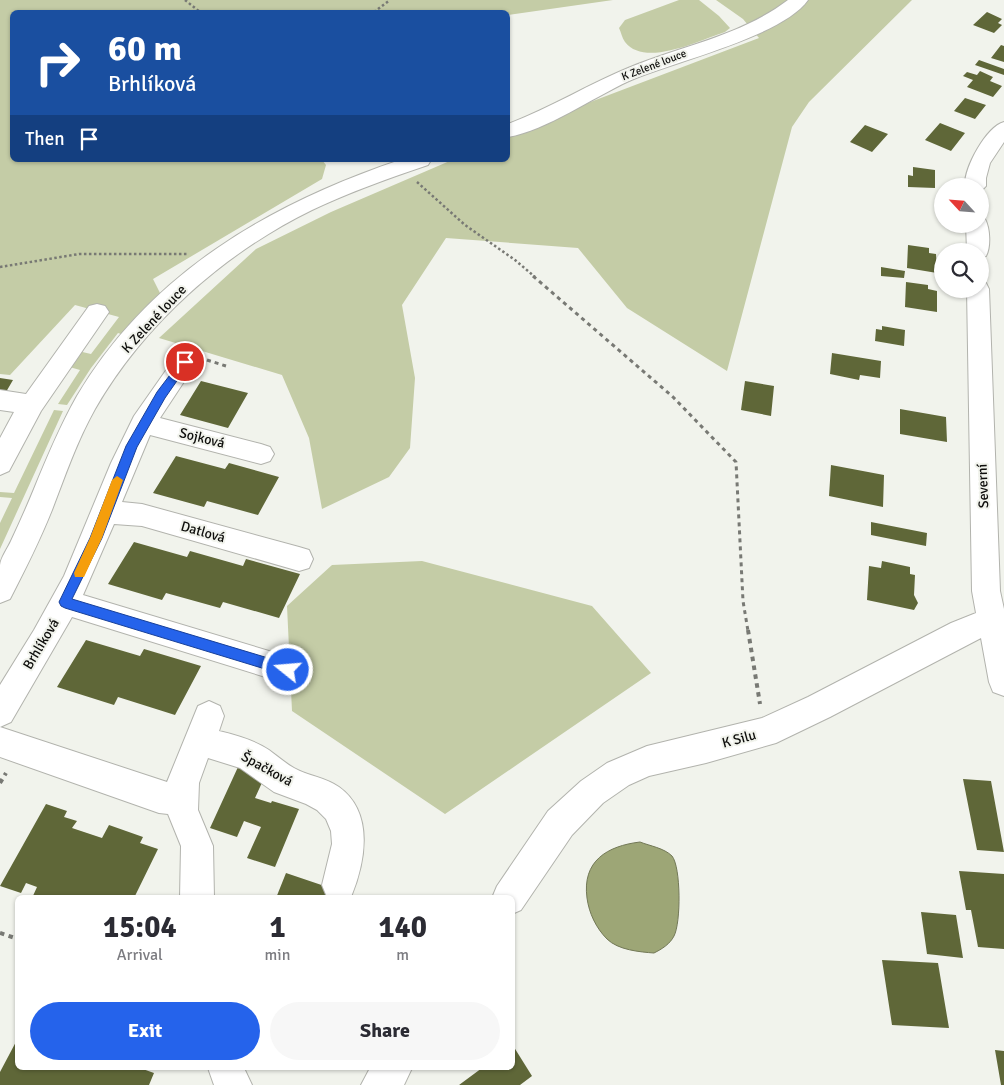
<!DOCTYPE html>
<meta charset="utf-8">
<style>
body{margin:0;font-family:Signika,sans-serif;background:#f7f7f7;color:#2b2b33;height:100vh;display:flex;flex-direction:column;font-size:19px;white-space:nowrap}
*{box-sizing:border-box;margin:0}
p{font-size:16px;color:#7c7c81}
.icon{flex:none;width:28px;height:28px;fill:none;stroke:currentColor;stroke-width:2;stroke-linecap:round;stroke-linejoin:round}
.map{position:relative;flex:1;overflow:hidden}
.panel{position:absolute;left:15px;top:895px;width:500px;height:175px;display:flex;flex-direction:column;background:#fff;border-radius:8px;box-shadow:0 1px 4px #0004}
.panel>*{flex:none}
.guide{position:absolute;left:10px;top:10px;width:500px;height:152px;border-radius:8px;box-shadow:0 1px 4px #0004;background:#1a4fa0;color:#fff;overflow:hidden}
.needle{width:32px;rotate:296deg}
.buttons{position:absolute;left:934px;top:178px;display:grid;gap:10px}
.buttons a{display:grid;place-items:center;width:55px;height:55px;border-radius:50%;background:#fff;box-shadow:0 1px 4px #0004;font-size:25px}
.pin{position:absolute;display:grid;place-items:center;width:42px;height:42px;color:#fff;margin:-21px;border:2px solid #fff;border-radius:50%;box-shadow:0 1px 5px #0007}
.me{position:absolute;width:55px;margin:-28px;rotate:287deg;stroke-linejoin:round;filter:drop-shadow(0 0 4px #0008)}
.turn{display:flex;align-items:center;gap:18px;height:105px;padding:0 15px;font-size:22px}
.turn .icon{width:65px;height:65px;stroke-width:2.5}
.turn b{display:block;font-size:35px;line-height:42px}
.then{display:flex;align-items:center;height:48px;padding:0 15px;background:#0003;gap:10px;font-size:19px}
.eta{display:flex;justify-content:space-evenly;align-items:center;height:85px;text-align:center}
.eta b{font-size:30px;font-weight:700;line-height:35px}
.action{display:flex;gap:10px;margin-top:auto;padding:10px 15px}
.action a{flex:1;height:58px;border-radius:30px;background:#2563eb;color:#fff;font-size:20px;font-weight:700;line-height:58px;text-align:center}
.action a+a{background:#f7f7f7;color:#2b2b33}
.map>svg:first-child{display:block}
.green{fill:#c4cca6}
.water{fill:#9da676;stroke:#727856}
.building{fill:#5f6738}
.lines{fill:none;stroke-linecap:round;stroke-linejoin:round}
.minor-casing{stroke:#b2b3ad;stroke-width:2}
.path-far2{stroke:#787974;stroke-width:2.5;stroke-dasharray:2.5 2.5;stroke-linecap:butt}
.path-far1{stroke:#787974;stroke-width:3;stroke-dasharray:4 4;stroke-linecap:butt}
.path{stroke:#787974;stroke-width:4;stroke-dasharray:4.5 4.5;stroke-linecap:butt}
.minor{fill:#fff;fill-rule:evenodd}
.route{fill:#2563eb;stroke:#184099}
.slow{fill:#f59e0b}
.labels{text-anchor:middle;dominant-baseline:central;stroke-width:4;stroke-linejoin:round;paint-order:stroke}
.far-street-label{font-size:11px;fill:#0e0e0c;stroke:#f1f3ec}
.street-label{font-size:14px;fill:#0e0e0c;stroke:#f1f3ec}
</style>
<div class="map">
<svg width="1004" height="1085" viewBox="0 0 1004 1085">
<rect width="100%" height="100%" fill="#f1f3ec"/>
<!-- green -->
<path class="green" d="M 0,0 L 613,0 L 508,15 L 508,12 L 12,12 L 12,160 L 322,160 L 326,165 L 322,179 L 153,279 L 161,295 L 124,335 L 118,333 L 91,368 L 67,405 L 58,404 L 80,370 L 66,366 L 78,351 L 91,354 L 119,317 L 75,305 L 10,375 L 0,374 Z
M 679,0 L 699,0 L 719,16 L 730,28 L 725,32 C 700,40 645,68 625,42 C 622,38 621,32 619,28 L 625,20 Z
M 716,0 L 912,0 L 809,102 L 792,127 L 727,371 L 627,308 L 578,248 L 446,238 L 402,305 L 415,378 L 410,448 L 389,477 L 322,509 L 309,438 L 282,375 L 159,338 L 256,249 L 331,212 L 452,160 L 508,160 L 508,136 L 564,112 L 759,38 L 743,19 Z
M 54,410 L 63,411 L 0,549 L 0,523 L 12,498 L 0,497 L 0,492 L 14,493 Z
M 422,561 L 592,606 L 651,673 L 445,814 L 292,711 L 287,606 L 332,565 Z"/>
<!-- water -->
<path class="water" d="M 640,842 C 650,846 664,848 672,856 C 681,867 681,923 674,936 C 670,944 662,949 654,953 C 640,952 618,950 607,939 C 596,928 589,913 587,898 C 582,861 607,846 640,842 Z"/>
<!-- building -->
<path class="building" d="M 987,12 L 1002,19 L 998,23 L 1002,25 L 994,33 L 973,25 Z
M 1001,45 L 1004,46 L 1004,62 L 991,58 Z
M 979,60 L 1004,69 L 1004,75 L 975,65 Z
M 980,71 L 993,77 L 990,81 L 1002,86 L 993,97 L 967,87 L 973,80 L 963,76 L 967,72 L 977,75 Z
M 965,98 L 986,105 L 975,119 L 954,111 Z
M 940,123 L 965,133 L 951,151 L 925,140 Z
M 865,125 L 888,134 L 872,152 L 850,142 Z
M 913,167 L 935,170 L 935,188 L 908,187 L 908,175 L 913,176 Z
M 908,245 L 929,248 L 929,253 L 936,254 L 937,273 L 907,268 Z
M 881,267 L 905,271 L 904,278 L 881,276 Z
M 906,282 L 928,285 L 928,289 L 937,291 L 937,312 L 905,307 Z
M 882,326 L 905,330 L 904,346 L 875,341 L 876,329 L 882,330 Z
M 832,353 L 881,361 L 880,378 L 860,375 L 859,380 L 830,374 Z
M 0,378 L 13,380 L 6,392 L 0,391 Z
M 201,381 L 248,393 L 228,428 L 180,415 Z
M 745,381 L 774,386 L 771,416 L 741,410 Z
M 900,409 L 946,417 L 947,442 L 900,434 Z
M 176,456 L 225,469 L 229,463 L 279,477 L 258,515 L 207,501 L 204,507 L 153,493 Z
M 831,465 L 884,475 L 883,507 L 829,496 Z
M 871,522 L 927,533 L 926,546 L 871,535 Z
M 134,542 L 187,557 L 190,551 L 243,566 L 246,559 L 300,574 L 279,618 L 223,602 L 220,608 L 166,593 L 162,600 L 108,584 Z
M 882,561 L 910,567 L 910,574 L 915,575 L 914,595 L 918,603 L 914,610 L 867,600 L 869,566 L 881,568 Z
M 86,640 L 140,656 L 144,649 L 201,666 L 175,715 L 118,697 L 114,705 L 57,687 Z
M 238,767 L 265,776 L 255,798 L 271,803 L 272,801 L 299,809 L 275,867 L 247,858 L 261,827 L 244,821 L 237,837 L 210,828 Z
M 963,779 L 991,781 L 1004,852 L 977,850 Z
M 46,804 L 67,811 L 64,817 L 77,821 L 72,828 L 102,838 L 109,825 L 143,837 L 140,843 L 158,849 L 134,898 L 66,898 L 58,895 L 56,898 L 32,898 L 37,887 L 26,883 L 21,893 L 0,886 Z
M 959,871 L 1004,874 L 1004,949 L 978,947 L 971,910 L 966,910 Z
M 286,873 L 357,897 L 357,898 L 276,898 Z
M 921,912 L 956,915 L 963,958 L 927,954 Z
M 882,960 L 938,963 L 949,1028 L 892,1025 Z
M 18,1038 L 18,1068 L 140,1068 L 154,1073 L 149,1085 L 0,1085 L 0,1072 Z
M 512,1044 L 532,1076 L 520,1085 L 459,1085 L 482,1068 L 512,1068 Z
M 995,1050 L 1004,1051 L 1004,1085 L 1001,1085 Z"/>
<g class="lines">
<defs>
<path id="minor" d="M 788,0 L 808,0 C 782,37 672,62 629,81 C 592,98 547,130 508,137 L 508,124 C 551,108 590,83 633,66 C 685,45 742,35 788,0 Z
M 1004,122 L 1004,142 L 990,163 L 986,178 L 986,186 L 980,192 L 980,186 L 965,186 C 964,168 986,127 1004,122 Z
M 400,160 L 431,160 L 428,165 C 389,178 350,192 312,210 C 224,253 144,324 95,409 C 77,441 65,476 52,510 C 40,540 25,570 10,599 L 0,603 C 0,590 0,577 0,565 C 1,557 8,548 11,541 C 19,524 27,506 34,489 C 47,457 60,426 77,396 C 149,274 269,204 400,160 Z
M 980,217 L 985,219 C 990,228 991,247 986,256 L 980,258 L 980,251 L 967,251 L 966,224 L 980,224 Z
M 980,281 L 986,283 L 989,289 L 1000,591 L 1004,609 L 1004,696 L 993,692 L 989,682 L 981,638 L 830,717 L 776,743 L 706,763 L 649,776 L 629,785 L 603,803 L 572,835 L 521,910 L 512,914 L 512,898 L 492,898 L 497,886 L 548,811 L 581,781 L 607,763 L 647,746 L 762,718 L 808,697 L 951,623 L 976,613 L 972,591 L 967,289 L 980,289 Z
M 97,304 L 105,306 L 109,312 L 41,411 L 9,471 L 0,475 L 0,438 L 14,412 L 0,410 L 0,390 L 26,394 L 89,306 Z
M 185,353 L 194,356 L 197,362 L 160,418 L 261,444 L 270,447 L 274,454 L 270,461 L 261,464 L 150,435 L 122,502 L 142,504 L 299,547 L 309,550 L 313,559 L 309,568 L 299,571 L 142,526 L 114,524 L 83,595 L 299,660 L 303,670 L 299,680 L 288,684 L 72,617 L 11,722 L 0,727 L 0,685 L 34,630 L 64,576 L 111,463 L 134,416 L 176,356 Z
M 209,701 L 220,706 L 224,716 L 219,731 C 236,735 254,740 269,750 C 277,756 285,763 294,768 C 308,776 325,777 339,787 C 375,813 365,863 351,897 L 327,897 L 322,885 L 332,844 L 331,831 L 326,819 L 317,810 L 306,804 L 274,792 L 240,768 L 208,758 L 199,783 L 198,810 L 213,846 L 214,898 L 180,898 L 181,846 L 168,814 L 159,813 L 0,757 L 0,727 L 167,782 L 198,706 Z
M 208,1068 L 244,1068 L 252,1085 L 214,1085 Z
M 370,1068 L 412,1068 L 404,1085 L 361,1085 Z"/>
</defs>
<!-- minor casing -->
<use href="#minor" class="minor-casing"/>
<!-- path-far2 -->
<path class="path-far2" d="M 185,0 L 200,12
M 374,12 L 390,0
M 417,182 L 465,225 L 515,260 L 535,277
M 0,267 L 79,254 L 188,254"/>
<!-- path-far1 -->
<path class="path-far1" d="M 533,276 L 673,397 L 736,462 L 743,601 L 748,631
M 207,360 L 226,366"/>
<!-- path -->
<path class="path" d="M 748,630 L 760,704
M 0,783 L 6,773
M 0,933 L 18,939"/>
<!-- minor -->
<use href="#minor" class="minor"/>
</g>
<!-- route -->
<path class="route" d="M 185,358 L 190,362 L 165,398 L 137,447 L 102,538 L 72,599 L 288,664 L 292,666 L 294,670 L 292,674 L 288,676 L 65,608 L 61,606 L 59,602 L 90,538 L 126,446 L 157,392 L 182,359 Z"/>
<!-- slow -->
<path class="slow" d="M 117,476 L 123,480 L 102,538 L 84,577 L 75,577 L 74,573 L 90,538 L 112,480 Z"/>
<g class="labels">
<!-- far-street labels -->
<g class="far-street-label">
<text transform="translate(654 65) rotate(-21)">K Zelené louce</text>
</g>
<!-- street labels -->
<g class="street-label">
<text transform="translate(154 319) rotate(-47)">K Zelené louce</text>
<text transform="translate(202 438) rotate(14)">Sojková</text>
<text transform="translate(983 486) rotate(-92)">Severní</text>
<text transform="translate(203 532) rotate(16)">Datlová</text>
<text transform="translate(41 644) rotate(-59)">Brhlíková</text>
<text transform="translate(739 739) rotate(-15)">K Silu</text>
<text transform="translate(267 769) rotate(29)">Špačková</text>
</g>
</g>
</svg>
<div class="buttons">
<a><svg class="needle" viewBox="-14 -14 28 28"><path d="M0-13l5 13h-10z" fill="#e53935"/><path d="M0 13l5-13h-10z" fill="#7c7c81"/></svg></a>
<a><svg class="icon" aria-label="search" viewBox="0 0 24 24"><circle cx="10" cy="10" r="6"/><path d="M15 15l6 6"/></svg></a>
</div>
<div class="pin" style="left:185px;top:362px;background:#d93025"><svg class="icon" aria-label="arrive" viewBox="0 0 24 24"><path d="M6 21V4h12l-3 4 3 4H6"/></svg></div>
<svg class="me" style="left:288px;top:670px" viewBox="-20 -20 40 40"><circle r="17" fill="#2563eb" stroke="#fff" stroke-width="3"/><path d="M0-11L8 9 0 5-8 9z" fill="#fff"/></svg>
<div class="guide">
<div class="turn"><svg class="icon" aria-label="right" viewBox="0 0 24 24"><path d="M7 20v-9h11M14 6l5 5-5 5"/></svg><div><b>60 m</b>Brhlíková</div></div>
<div class="then">Then<svg class="icon" aria-label="arrive" viewBox="0 0 24 24"><path d="M6 21V4h12l-3 4 3 4H6"/></svg></div>
</div>
<section class="panel">
<div class="eta">
<div><b>15:04</b><p>Arrival</p></div>
<div><b>1</b><p>min</p></div>
<div><b>140</b><p>m</p></div>
</div>
<div class="action"><a>Exit</a><a>Share</a></div>
</section>
</div>
